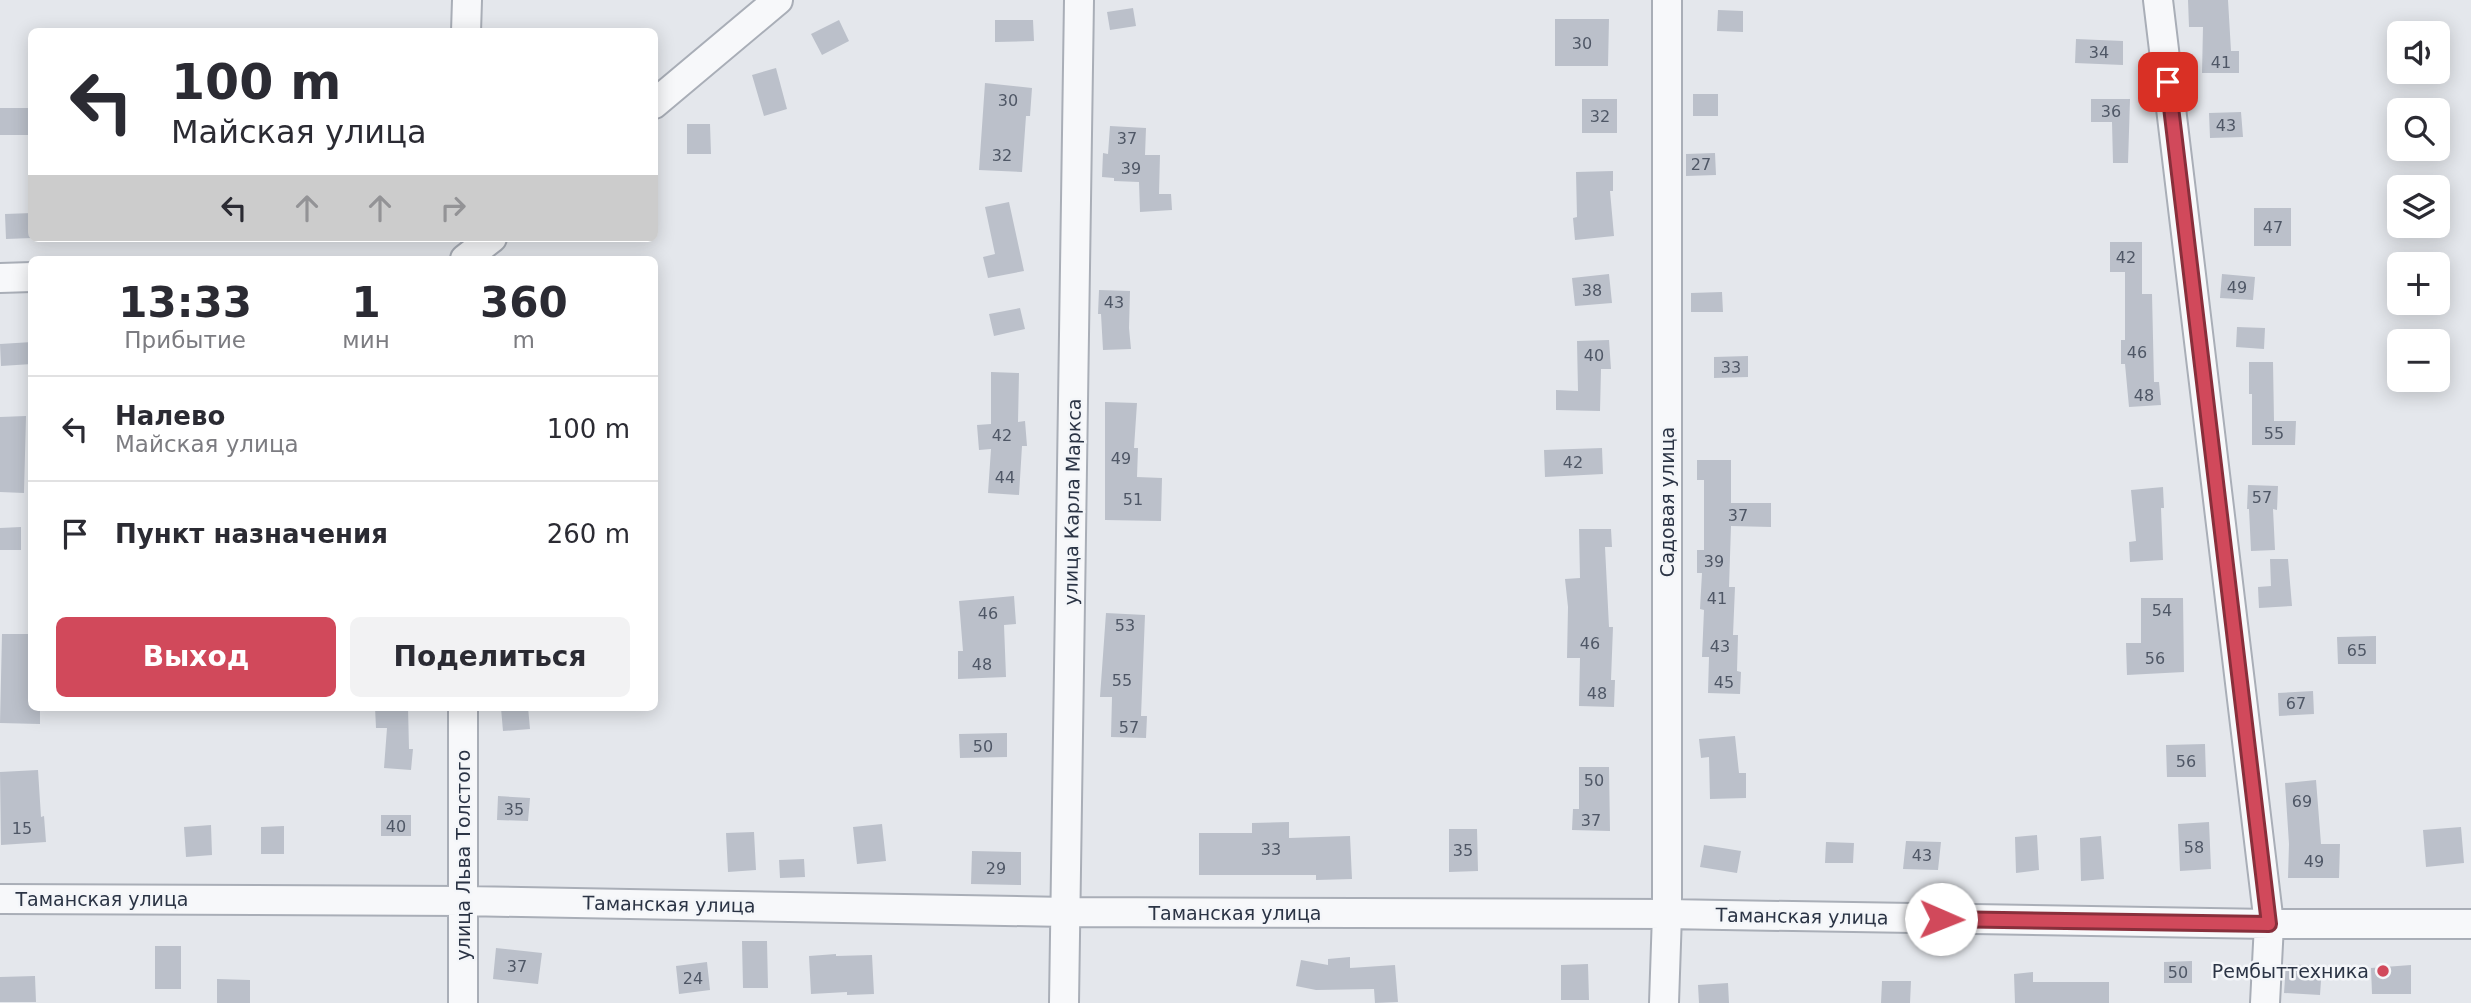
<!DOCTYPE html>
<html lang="ru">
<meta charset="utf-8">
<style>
body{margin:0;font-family:"DejaVu Sans",sans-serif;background:#f2f2f3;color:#2b2b33;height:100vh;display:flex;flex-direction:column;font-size:26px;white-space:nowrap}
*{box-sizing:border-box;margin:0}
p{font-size:23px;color:#7c7c81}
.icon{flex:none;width:38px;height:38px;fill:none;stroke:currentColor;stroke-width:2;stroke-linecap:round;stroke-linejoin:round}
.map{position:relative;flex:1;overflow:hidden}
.drawer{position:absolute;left:28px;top:256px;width:630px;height:455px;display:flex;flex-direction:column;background:#fff;border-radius:10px;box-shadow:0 4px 18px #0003}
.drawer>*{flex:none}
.banner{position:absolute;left:28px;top:28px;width:630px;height:214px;border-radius:10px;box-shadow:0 4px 18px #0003;background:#fff;color:#2b2b33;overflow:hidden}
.fabs{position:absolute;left:2387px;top:21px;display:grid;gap:14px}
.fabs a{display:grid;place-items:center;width:63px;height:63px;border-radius:10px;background:#fff;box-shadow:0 4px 18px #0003;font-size:35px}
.pin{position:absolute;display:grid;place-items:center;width:60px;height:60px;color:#fff;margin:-30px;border-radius:14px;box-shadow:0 4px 10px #0006}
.me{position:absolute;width:77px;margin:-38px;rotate:91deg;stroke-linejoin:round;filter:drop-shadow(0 0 5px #0008)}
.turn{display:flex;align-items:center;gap:24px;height:147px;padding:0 28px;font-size:32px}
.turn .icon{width:91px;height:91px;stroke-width:2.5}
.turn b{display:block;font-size:49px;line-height:60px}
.lanes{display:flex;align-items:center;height:66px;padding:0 28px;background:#0003;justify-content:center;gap:35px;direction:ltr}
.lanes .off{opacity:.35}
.eta{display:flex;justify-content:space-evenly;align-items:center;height:119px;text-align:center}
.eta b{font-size:42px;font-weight:800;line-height:49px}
.button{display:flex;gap:14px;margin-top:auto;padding:14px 28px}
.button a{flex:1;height:80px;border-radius:10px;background:#d1495b;color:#fff;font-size:28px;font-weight:800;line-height:80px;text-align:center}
.button a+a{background:#f2f2f3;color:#2b2b33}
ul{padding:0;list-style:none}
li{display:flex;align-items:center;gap:21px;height:105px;padding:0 28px;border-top:2px solid #e1e1e2}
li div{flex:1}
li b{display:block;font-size:26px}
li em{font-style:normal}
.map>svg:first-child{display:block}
.building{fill:#bbc0ca}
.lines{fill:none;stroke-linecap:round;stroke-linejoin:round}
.minor-casing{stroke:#a9aeb7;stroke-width:32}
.minor{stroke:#f7f8fa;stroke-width:28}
.route-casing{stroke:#882f3b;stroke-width:18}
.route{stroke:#d1495b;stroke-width:12}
.poi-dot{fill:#d1495b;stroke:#f4f6f9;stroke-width:2.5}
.labels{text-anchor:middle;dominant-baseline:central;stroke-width:5;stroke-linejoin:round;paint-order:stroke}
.number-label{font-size:16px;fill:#4f5766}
.street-label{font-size:19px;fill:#2b3445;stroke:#f4f6f9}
.poi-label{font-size:19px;fill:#2b3445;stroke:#f4f6f9;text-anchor:end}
</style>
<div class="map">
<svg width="2471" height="1003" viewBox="0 0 2471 1003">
<rect width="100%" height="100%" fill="#e4e7ec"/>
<!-- building -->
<path class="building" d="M 2188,0 L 2228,0 L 2231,51 L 2239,51 L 2239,73 L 2202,73 L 2203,27 L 2189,27 Z
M 1133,8 L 1136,26 L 1110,30 L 1107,12 Z
M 1718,10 L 1743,11 L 1743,32 L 1717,31 Z
M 1555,19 L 1609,19 L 1608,66 L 1555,66 Z
M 839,20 L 849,41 L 822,55 L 811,34 Z
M 995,20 L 1033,20 L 1034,41 L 995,42 Z
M 2076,39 L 2123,41 L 2123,65 L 2075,63 Z
M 776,68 L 787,109 L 764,116 L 752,75 Z
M 985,83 L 1032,88 L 1030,116 L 1026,116 L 1022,172 L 979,170 Z
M 1693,94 L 1718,94 L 1718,116 L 1693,116 Z
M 1582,99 L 1617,99 L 1617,133 L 1582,133 Z
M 2091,99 L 2130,99 L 2128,163 L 2113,163 L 2112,122 L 2091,122 Z
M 0,108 L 32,108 L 32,135 L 0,135 Z
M 2241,112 L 2243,137 L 2210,138 L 2209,113 Z
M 687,124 L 710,124 L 711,154 L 687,154 Z
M 1110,126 L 1146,128 L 1145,155 L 1160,155 L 1159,194 L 1171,194 L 1172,210 L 1140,212 L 1139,182 L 1114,181 L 1114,178 L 1102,177 L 1103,153 L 1108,154 Z
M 1715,153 L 1716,175 L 1686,176 L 1686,154 Z
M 1613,171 L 1613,191 L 1610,191 L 1614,236 L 1575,240 L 1573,218 L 1577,217 L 1576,172 Z
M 1009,202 L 1024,271 L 988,278 L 983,257 L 995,254 L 985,207 Z
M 2254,208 L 2291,208 L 2291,246 L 2254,246 Z
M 32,213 L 32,238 L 6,239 L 5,214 Z
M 2110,242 L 2142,242 L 2142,294 L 2152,294 L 2154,382 L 2159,382 L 2161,405 L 2129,407 L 2125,364 L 2121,364 L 2121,340 L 2125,340 L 2125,272 L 2110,272 Z
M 1609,274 L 1612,303 L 1575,306 L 1572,278 Z
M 2222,274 L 2255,277 L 2253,300 L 2220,298 Z
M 1099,290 L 1130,291 L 1129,328 L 1131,349 L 1103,350 L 1101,314 L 1098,314 Z
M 1722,292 L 1723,312 L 1691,312 L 1691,293 Z
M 1020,308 L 1025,329 L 994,336 L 989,314 Z
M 2237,327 L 2265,328 L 2264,349 L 2236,347 Z
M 1609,340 L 1611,369 L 1601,369 L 1600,411 L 1556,410 L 1556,390 L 1578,391 L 1577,341 Z
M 32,342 L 32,364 L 1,366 L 0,344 Z
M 1748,356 L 1748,377 L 1714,378 L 1714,357 Z
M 2249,362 L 2273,362 L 2274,421 L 2296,421 L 2295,445 L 2252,445 L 2252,394 L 2249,394 Z
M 991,372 L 1019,373 L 1018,422 L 1025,421 L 1027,446 L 1022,446 L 1019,495 L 988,493 L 991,449 L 979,450 L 977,425 L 991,424 Z
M 1105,402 L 1137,403 L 1134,448 L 1138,448 L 1137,477 L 1162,478 L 1161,521 L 1105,520 Z
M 26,416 L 24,493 L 0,492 L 0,417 Z
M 1602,448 L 1603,474 L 1545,477 L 1544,450 Z
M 1697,460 L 1731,460 L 1731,503 L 1771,503 L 1771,527 L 1731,526 L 1729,587 L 1735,587 L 1733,635 L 1738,635 L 1737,671 L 1741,672 L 1740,694 L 1708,693 L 1709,657 L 1702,657 L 1704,610 L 1700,609 L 1702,573 L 1697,573 L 1697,550 L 1704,550 L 1704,480 L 1697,480 Z
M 2248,485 L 2278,486 L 2277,510 L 2273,509 L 2275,550 L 2251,551 L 2249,509 L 2247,509 Z
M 2163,487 L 2164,508 L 2161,508 L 2163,560 L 2130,562 L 2129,542 L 2136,541 L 2131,490 Z
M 21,527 L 21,550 L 0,550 L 0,528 Z
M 1579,529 L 1611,529 L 1612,547 L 1605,547 L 1609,627 L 1613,627 L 1611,680 L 1615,680 L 1614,707 L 1579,706 L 1580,658 L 1567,658 L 1568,607 L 1565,579 L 1580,578 Z
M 2270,559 L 2288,559 L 2292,606 L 2259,608 L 2258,587 L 2271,586 Z
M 1014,596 L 1016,624 L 1004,625 L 1006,677 L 958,679 L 958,651 L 963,651 L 959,601 Z
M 2141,598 L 2183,598 L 2184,672 L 2127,675 L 2126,643 L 2141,643 Z
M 1106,613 L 1145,615 L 1141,716 L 1147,716 L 1146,738 L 1111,737 L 1112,697 L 1100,697 Z
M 2,634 L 32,634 L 32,707 L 40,707 L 40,724 L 0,723 Z
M 2376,636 L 2376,664 L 2338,664 L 2337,637 Z
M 2313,691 L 2314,714 L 2279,716 L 2278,693 Z
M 375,707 L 408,707 L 409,749 L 413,749 L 411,770 L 384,768 L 387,728 L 376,728 Z
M 528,707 L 530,729 L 503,731 L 501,708 Z
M 1007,733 L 1007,757 L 960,758 L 959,734 Z
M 1735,736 L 1739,773 L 1746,773 L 1746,798 L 1710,799 L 1709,757 L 1701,758 L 1699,739 Z
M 2205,744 L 2206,777 L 2167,777 L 2166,745 Z
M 1579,767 L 1609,767 L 1610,831 L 1572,830 L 1573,809 L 1579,809 Z
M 38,770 L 41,817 L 44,816 L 46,842 L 1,845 L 0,772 Z
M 2316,780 L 2321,844 L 2340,844 L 2339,878 L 2288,878 L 2289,844 L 2285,783 Z
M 498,796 L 530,798 L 528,821 L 497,820 Z
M 381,815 L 411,815 L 411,836 L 381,836 Z
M 1289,822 L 1289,838 L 1350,836 L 1352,879 L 1316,880 L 1316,875 L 1199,875 L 1199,833 L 1252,833 L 1252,823 Z
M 2209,822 L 2211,869 L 2180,871 L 2178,824 Z
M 882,824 L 886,861 L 857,864 L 853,827 Z
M 211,825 L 212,855 L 186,857 L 184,827 Z
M 284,826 L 284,854 L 261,854 L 261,827 Z
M 2461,827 L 2464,863 L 2426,867 L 2423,830 Z
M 1449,829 L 1477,829 L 1478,871 L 1449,872 Z
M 754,832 L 756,870 L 728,872 L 726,833 Z
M 2037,835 L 2039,870 L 2016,873 L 2015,837 Z
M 2101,836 L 2104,879 L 2081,881 L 2080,838 Z
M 1906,841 L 1941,842 L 1938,870 L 1903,869 Z
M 1826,842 L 1854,843 L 1853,863 L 1825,863 Z
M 1704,845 L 1741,851 L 1737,873 L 1700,867 Z
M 972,851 L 1021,852 L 1021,885 L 971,884 Z
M 804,859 L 805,877 L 780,878 L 779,860 Z
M 742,941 L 767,941 L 768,988 L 743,988 Z
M 155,946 L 181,946 L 181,989 L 155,989 Z
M 496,948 L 542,953 L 538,984 L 493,979 Z
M 836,954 L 836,956 L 872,955 L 874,994 L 847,995 L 847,992 L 811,994 L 809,956 Z
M 1350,957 L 1350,968 L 1395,965 L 1398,1002 L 1375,1003 L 1374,989 L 1316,990 L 1296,986 L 1301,960 L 1328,965 L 1328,959 Z
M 2192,961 L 2192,983 L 2164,983 L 2164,962 Z
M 707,962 L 710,990 L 679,994 L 676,966 Z
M 1588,964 L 1589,1000 L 1561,1000 L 1561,965 Z
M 2286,964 L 2322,966 L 2320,995 L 2284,993 Z
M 2411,965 L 2411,994 L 2372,994 L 2371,968 Z
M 2033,972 L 2033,982 L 2109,982 L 2109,1003 L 2015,1003 L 2014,974 Z
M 35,976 L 36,1002 L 0,1002 L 0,977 Z
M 217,979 L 250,980 L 250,1003 L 217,1003 Z
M 1882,981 L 1911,981 L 1910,1003 L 1881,1003 Z
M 1728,983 L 1729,1003 L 1699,1003 L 1698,985 Z"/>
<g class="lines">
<defs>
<path id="minor" d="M 2158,0 L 2269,924 L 2265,1003
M 466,32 L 467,0
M 654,104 L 778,0
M 465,259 L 492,238
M 0,278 L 32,277
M 463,707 L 463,1003
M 0,899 L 462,901 L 1066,912 L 1667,914 L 2269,924 L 2471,924
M 1064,1003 L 1079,0
M 1664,1003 L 1667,914 L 1667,0"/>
</defs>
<!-- minor casing -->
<use href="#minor" class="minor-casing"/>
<!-- minor -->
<use href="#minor" class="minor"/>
</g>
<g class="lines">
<defs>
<path id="route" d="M 1941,919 L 2269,924 L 2168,82"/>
</defs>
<!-- route casing -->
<use href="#route" class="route-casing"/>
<!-- route -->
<use href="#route" class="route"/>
</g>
<!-- markers -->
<circle class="poi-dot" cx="2383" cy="971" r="7"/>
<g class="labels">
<!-- number labels -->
<g class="number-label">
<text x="1582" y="43">30</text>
<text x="2099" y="52">34</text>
<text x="2221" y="62">41</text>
<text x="1008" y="100">30</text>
<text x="2111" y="111">36</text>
<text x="1600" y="116">32</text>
<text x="2226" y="125">43</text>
<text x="1127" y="138">37</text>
<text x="1002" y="155">32</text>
<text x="1701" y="164">27</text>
<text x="1131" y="168">39</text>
<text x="2273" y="227">47</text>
<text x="2126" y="257">42</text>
<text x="2237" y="287">49</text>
<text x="1592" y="290">38</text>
<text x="1114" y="302">43</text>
<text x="2137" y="352">46</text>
<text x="1594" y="355">40</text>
<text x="1731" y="367">33</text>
<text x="2144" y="395">48</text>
<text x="2274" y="433">55</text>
<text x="1002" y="435">42</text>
<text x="1121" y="458">49</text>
<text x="1573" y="462">42</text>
<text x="1005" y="477">44</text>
<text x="2262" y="497">57</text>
<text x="1133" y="499">51</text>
<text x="1738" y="515">37</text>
<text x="1714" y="561">39</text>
<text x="1717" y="598">41</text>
<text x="2162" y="610">54</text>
<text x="988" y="613">46</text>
<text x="1125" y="625">53</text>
<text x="1590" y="643">46</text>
<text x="1720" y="646">43</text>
<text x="2357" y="650">65</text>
<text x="2155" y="658">56</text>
<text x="982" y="664">48</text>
<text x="1122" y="680">55</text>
<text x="1724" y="682">45</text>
<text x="1597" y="693">48</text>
<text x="2296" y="703">67</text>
<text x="1129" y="727">57</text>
<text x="983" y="746">50</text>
<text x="2186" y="761">56</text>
<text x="1594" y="780">50</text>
<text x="2302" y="801">69</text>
<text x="514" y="809">35</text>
<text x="1591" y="820">37</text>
<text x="396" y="826">40</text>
<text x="22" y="828">15</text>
<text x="2194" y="847">58</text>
<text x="1271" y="849">33</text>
<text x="1463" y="850">35</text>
<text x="1922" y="855">43</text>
<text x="2314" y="861">49</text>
<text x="996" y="868">29</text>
<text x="517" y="966">37</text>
<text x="2178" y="972">50</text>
<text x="693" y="978">24</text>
</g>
<!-- street labels -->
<g class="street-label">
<text transform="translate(1072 502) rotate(-89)">улица Карла Маркса</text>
<text transform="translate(1667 502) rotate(-90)">Садовая улица</text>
<text transform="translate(463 855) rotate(-90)">улица Льва Толстого</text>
<text x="102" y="899">Таманская улица</text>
<text transform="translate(669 904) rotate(1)">Таманская улица</text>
<text x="1235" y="913">Таманская улица</text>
<text transform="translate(1802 916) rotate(1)">Таманская улица</text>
</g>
<!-- poi labels -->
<g class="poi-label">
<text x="2369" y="971">Рембыттехника</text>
</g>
</g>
</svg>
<div class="fabs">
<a><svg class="icon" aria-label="sound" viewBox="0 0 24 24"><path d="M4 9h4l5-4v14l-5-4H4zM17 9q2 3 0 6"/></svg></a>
<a><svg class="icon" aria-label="search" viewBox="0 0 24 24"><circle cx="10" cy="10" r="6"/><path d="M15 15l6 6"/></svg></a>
<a><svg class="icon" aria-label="layers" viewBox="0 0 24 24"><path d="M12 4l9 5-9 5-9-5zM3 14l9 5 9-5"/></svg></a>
<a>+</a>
<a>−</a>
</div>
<div class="pin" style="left:2168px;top:82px;background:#d93025"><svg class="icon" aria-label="arrive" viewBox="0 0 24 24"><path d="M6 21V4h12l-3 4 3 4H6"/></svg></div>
<svg class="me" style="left:1941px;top:919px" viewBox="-20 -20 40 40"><circle r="19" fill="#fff"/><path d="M0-13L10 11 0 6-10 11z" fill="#d1495b"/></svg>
<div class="banner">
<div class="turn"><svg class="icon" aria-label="left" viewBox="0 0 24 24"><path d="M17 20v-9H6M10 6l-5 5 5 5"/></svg><div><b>100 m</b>Майская улица</div></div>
<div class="lanes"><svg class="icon" aria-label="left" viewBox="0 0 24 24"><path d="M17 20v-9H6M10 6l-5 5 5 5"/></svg><svg class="icon off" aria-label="ahead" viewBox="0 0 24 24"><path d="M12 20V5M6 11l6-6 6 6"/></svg><svg class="icon off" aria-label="ahead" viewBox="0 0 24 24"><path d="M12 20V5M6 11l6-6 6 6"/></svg><svg class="icon off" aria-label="right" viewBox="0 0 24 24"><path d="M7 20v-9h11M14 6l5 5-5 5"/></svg></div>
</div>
<section class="drawer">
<div class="eta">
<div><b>13:33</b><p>Прибытие</p></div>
<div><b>1</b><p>мин</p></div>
<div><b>360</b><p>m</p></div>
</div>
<ul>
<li><svg class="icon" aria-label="left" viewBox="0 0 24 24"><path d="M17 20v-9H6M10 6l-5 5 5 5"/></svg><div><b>Налево</b><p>Майская улица</p></div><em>100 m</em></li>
<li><svg class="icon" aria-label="arrive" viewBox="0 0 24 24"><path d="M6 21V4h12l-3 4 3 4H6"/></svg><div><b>Пункт назначения</b></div><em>260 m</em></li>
</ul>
<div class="button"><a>Выход</a><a>Поделиться</a></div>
</section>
</div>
